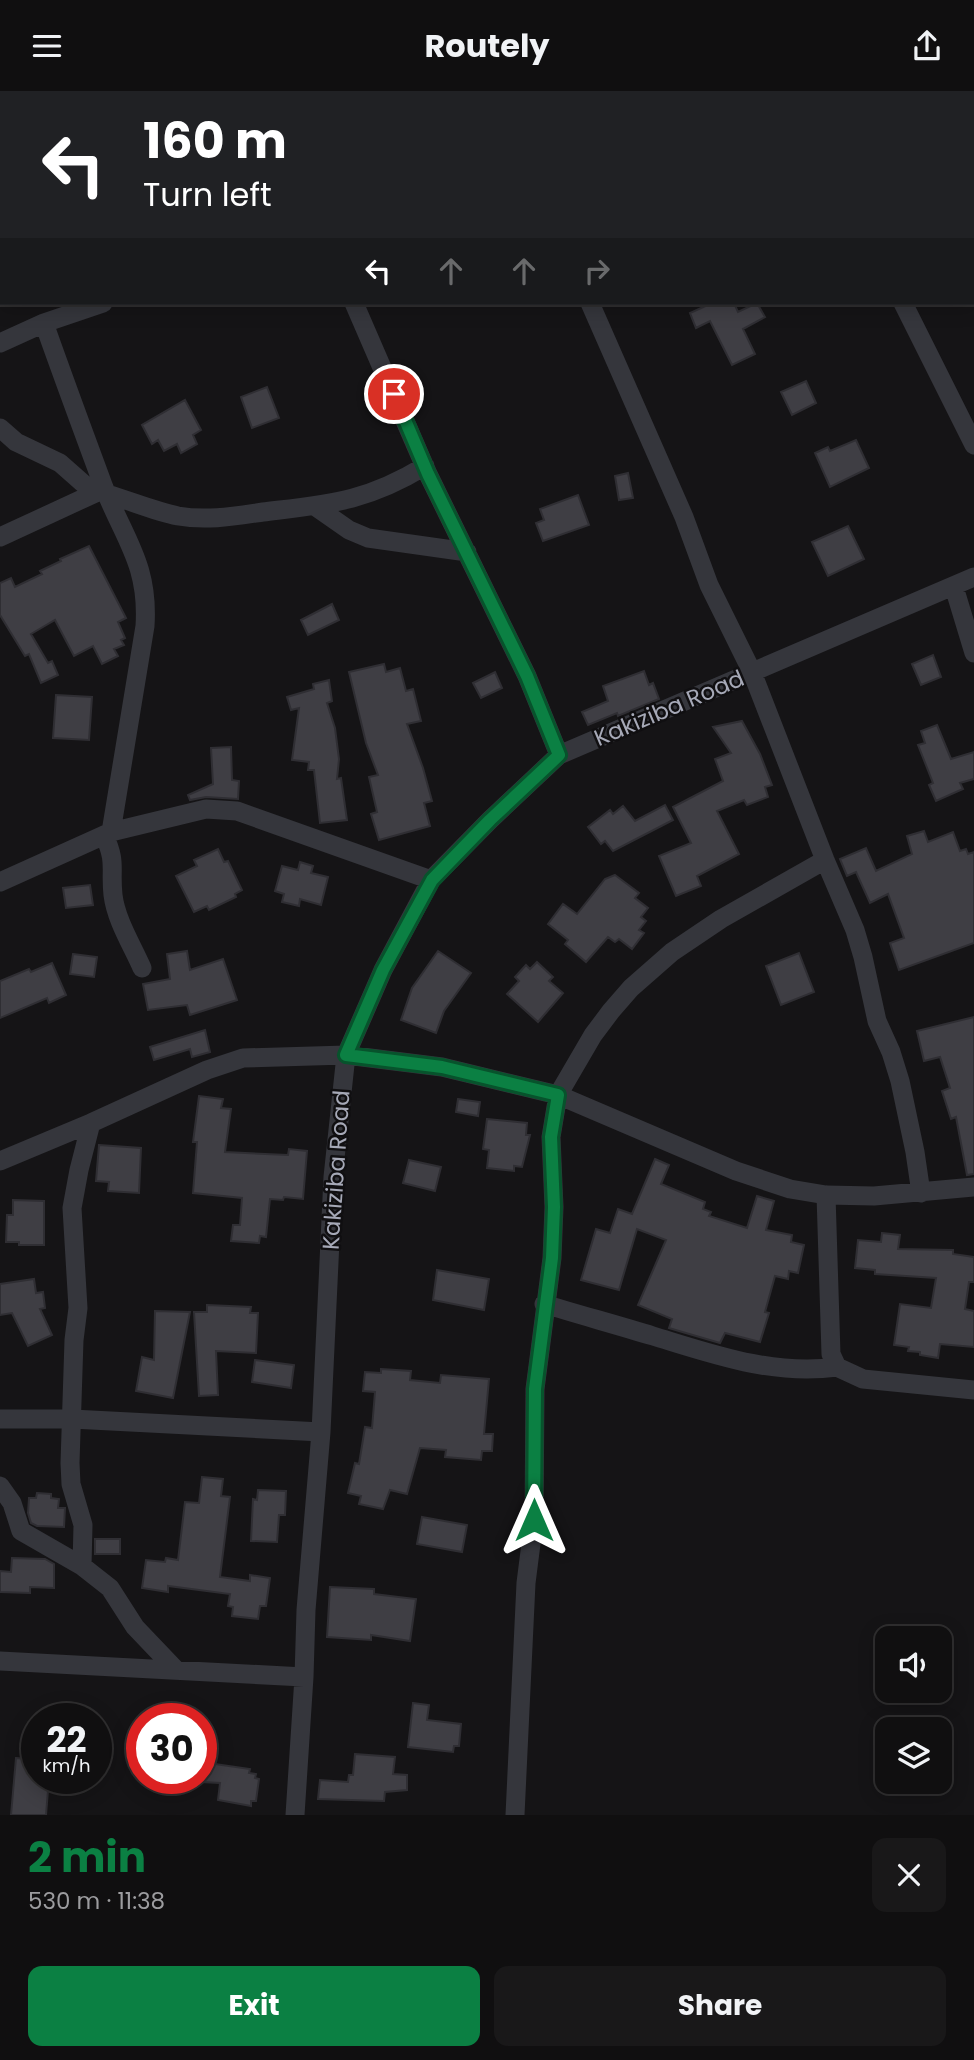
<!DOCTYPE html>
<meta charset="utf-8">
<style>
body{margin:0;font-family:Poppins,sans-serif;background:#191819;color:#f1f3f6;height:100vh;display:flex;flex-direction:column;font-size:26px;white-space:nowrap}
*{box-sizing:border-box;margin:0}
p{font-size:23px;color:#9c9c9f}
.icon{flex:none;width:38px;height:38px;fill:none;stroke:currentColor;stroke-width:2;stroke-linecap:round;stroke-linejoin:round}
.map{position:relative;height:1724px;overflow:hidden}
.sheet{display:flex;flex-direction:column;background:#100f10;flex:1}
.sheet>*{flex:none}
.hud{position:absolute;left:0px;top:0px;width:975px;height:214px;box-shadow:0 4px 18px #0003,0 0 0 2px #302f30;background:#202124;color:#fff;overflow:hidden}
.fabs{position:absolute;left:875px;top:1535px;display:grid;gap:14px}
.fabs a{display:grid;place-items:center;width:77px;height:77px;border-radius:14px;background:#100f10;box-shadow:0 4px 18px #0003,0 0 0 2px #302f30;font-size:35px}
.speed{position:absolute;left:21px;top:1612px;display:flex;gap:14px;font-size:35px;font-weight:700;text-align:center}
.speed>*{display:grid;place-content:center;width:91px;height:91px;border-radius:50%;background:#100f10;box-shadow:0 4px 18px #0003,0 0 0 2px #302f30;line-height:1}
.speed small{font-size:18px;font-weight:400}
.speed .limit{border:10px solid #d22;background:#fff;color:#111}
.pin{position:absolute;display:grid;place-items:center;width:60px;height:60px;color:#fff;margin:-30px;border:4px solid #fff;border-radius:50%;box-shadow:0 2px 7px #0007}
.me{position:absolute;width:77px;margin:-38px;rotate:0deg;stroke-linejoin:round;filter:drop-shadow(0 0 5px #0008)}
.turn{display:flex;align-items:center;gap:24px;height:147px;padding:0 28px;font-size:32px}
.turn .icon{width:91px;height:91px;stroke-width:2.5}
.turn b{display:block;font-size:49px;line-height:60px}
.lanes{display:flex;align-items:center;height:66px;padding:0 28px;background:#0003;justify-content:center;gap:35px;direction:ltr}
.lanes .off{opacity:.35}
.round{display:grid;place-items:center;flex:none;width:74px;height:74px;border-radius:14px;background:#191819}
.summary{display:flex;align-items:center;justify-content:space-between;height:119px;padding:0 28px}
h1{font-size:42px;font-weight:700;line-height:52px;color:#0b8043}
.primary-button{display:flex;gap:14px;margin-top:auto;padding:14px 28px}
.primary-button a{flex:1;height:80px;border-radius:14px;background:#0b8043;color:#fff;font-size:28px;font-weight:700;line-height:80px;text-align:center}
.primary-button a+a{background:#191819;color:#f1f3f6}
header{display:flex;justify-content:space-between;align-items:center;height:91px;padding:0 28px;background:#100f10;font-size:32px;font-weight:700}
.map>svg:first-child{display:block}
.building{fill:#3f3e44;stroke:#2f2e33;stroke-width:2}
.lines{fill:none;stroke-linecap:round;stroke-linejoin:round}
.minor{stroke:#35363c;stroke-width:19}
.route-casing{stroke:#07532c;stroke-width:18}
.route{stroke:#0b8043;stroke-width:12}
.labels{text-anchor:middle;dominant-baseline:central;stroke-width:5;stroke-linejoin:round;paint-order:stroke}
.street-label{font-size:23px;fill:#a6a9b7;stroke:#100f11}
</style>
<header><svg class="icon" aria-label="menu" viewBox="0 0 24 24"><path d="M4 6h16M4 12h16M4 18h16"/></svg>Routely<svg class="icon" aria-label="share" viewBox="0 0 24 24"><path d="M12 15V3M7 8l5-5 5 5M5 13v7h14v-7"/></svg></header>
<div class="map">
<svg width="974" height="1724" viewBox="0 0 974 1724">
<rect width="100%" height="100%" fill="#151416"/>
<!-- building -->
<path class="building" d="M 712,212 L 734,212 L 738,221 L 757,212 L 765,226 L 743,238 L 755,263 L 732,274 L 710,230 L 696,237 L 690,222 Z
M 806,290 L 816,312 L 792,324 L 781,301 Z
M 267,296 L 279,327 L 252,337 L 241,306 Z
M 185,309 L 201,339 L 193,344 L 197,353 L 181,362 L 177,353 L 164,360 L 158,349 L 152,353 L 142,334 Z
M 856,349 L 869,377 L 830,396 L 815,362 L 828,356 L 830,360 Z
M 628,382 L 633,407 L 619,409 L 615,385 Z
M 578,404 L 589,434 L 543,450 L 536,432 L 544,429 L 540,418 Z
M 848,435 L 864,468 L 828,485 L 812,451 Z
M 89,455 L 126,527 L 118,531 L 125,547 L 121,549 L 124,554 L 114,558 L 118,565 L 102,573 L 93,555 L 74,565 L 55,529 L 31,543 L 48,572 L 52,570 L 58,584 L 41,592 L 29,563 L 25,565 L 0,524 L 0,492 L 11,487 L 15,496 L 42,483 L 40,480 L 61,470 L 60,468 Z
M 332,513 L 339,529 L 308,544 L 301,529 Z
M 933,564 L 941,586 L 921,594 L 912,573 Z
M 384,573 L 386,581 L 400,577 L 406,600 L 413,598 L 421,630 L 407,633 L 423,677 L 432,710 L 424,712 L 430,735 L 379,749 L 371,723 L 377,721 L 369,686 L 378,684 L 366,652 L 349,581 Z
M 644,580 L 649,594 L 653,592 L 659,608 L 618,625 L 617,622 L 588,634 L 582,621 L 608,610 L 603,595 Z
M 495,581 L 502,597 L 481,607 L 473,592 Z
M 329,589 L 332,610 L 327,612 L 335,637 L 339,668 L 337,688 L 341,687 L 347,729 L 320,732 L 314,679 L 308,679 L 309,671 L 292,669 L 299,617 L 291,619 L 287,606 L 314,598 L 313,593 Z
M 56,604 L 92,606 L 89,649 L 53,647 Z
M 742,630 L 760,663 L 772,694 L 765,696 L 768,706 L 747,714 L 744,709 L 717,720 L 739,763 L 697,785 L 701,795 L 676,805 L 659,765 L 691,752 L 673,716 L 723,690 L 715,668 L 731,662 L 713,636 Z
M 937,634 L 951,668 L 974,661 L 974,688 L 960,692 L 963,698 L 936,710 L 929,694 L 933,692 L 918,654 L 925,652 L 921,640 Z
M 231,656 L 232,689 L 239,690 L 238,708 L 206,706 L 190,709 L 188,704 L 213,693 L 211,657 Z
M 665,714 L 673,729 L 613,760 L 605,750 L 601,753 L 588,736 L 610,719 L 613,723 L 623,715 L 635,730 Z
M 924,740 L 928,751 L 953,741 L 960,760 L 966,758 L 968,763 L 974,761 L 974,852 L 899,879 L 890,852 L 904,847 L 888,803 L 870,812 L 856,781 L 847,785 L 840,768 L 866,757 L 876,780 L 912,763 L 907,745 Z
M 218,758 L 224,771 L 228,770 L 242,799 L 235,803 L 236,806 L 209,819 L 207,815 L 194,821 L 176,785 L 197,775 L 194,769 Z
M 300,771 L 313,775 L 311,782 L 328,786 L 321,814 L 300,808 L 299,815 L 282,811 L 284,803 L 275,800 L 282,775 L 298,779 Z
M 615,784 L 639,802 L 635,807 L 648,817 L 641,826 L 646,830 L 639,839 L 644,842 L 632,858 L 619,848 L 615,851 L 608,846 L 586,871 L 565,853 L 568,849 L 548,833 L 563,813 L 577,823 L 605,788 Z
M 90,794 L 93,814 L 66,817 L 63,797 Z
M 187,860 L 190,879 L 223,868 L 237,909 L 190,924 L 187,914 L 148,919 L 143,893 L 170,888 L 167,863 Z
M 438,860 L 471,882 L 444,920 L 436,942 L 401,929 L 412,897 Z
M 799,862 L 814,901 L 781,914 L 766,875 Z
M 73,863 L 97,866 L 94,886 L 70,883 Z
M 537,871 L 553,886 L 549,890 L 563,902 L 538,931 L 507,903 L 519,890 L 515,886 L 526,874 L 530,878 Z
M 52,872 L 66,904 L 49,912 L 47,907 L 0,927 L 0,890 L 29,878 L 31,881 Z
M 974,926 L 974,1083 L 967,1084 L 956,1026 L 951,1028 L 942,1000 L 950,997 L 940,966 L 924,970 L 917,940 Z
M 205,939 L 210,961 L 192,966 L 190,958 L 154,969 L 150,956 Z
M 199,1005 L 223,1008 L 221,1017 L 231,1018 L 225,1061 L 288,1064 L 289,1058 L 307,1060 L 303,1108 L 284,1106 L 283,1109 L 270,1108 L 266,1146 L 260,1145 L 259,1152 L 231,1150 L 233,1134 L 240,1134 L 242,1107 L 193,1102 L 197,1051 L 193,1051 Z
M 458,1008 L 480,1011 L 478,1025 L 456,1021 Z
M 487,1028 L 527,1032 L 526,1044 L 530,1044 L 522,1076 L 514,1075 L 514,1080 L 487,1077 L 489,1059 L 483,1058 Z
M 99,1054 L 141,1057 L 139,1102 L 108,1100 L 109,1091 L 96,1090 Z
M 655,1068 L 669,1074 L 661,1093 L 705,1111 L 703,1118 L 711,1121 L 709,1125 L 747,1137 L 757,1105 L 774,1110 L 766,1139 L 792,1144 L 791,1151 L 804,1154 L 798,1182 L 789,1180 L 788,1188 L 775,1185 L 765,1221 L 769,1222 L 760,1251 L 725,1242 L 720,1252 L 679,1240 L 669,1237 L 672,1228 L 638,1214 L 666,1149 L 637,1138 L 619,1199 L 581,1189 L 596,1138 L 610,1142 L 618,1118 L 632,1123 Z
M 409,1069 L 441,1076 L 435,1100 L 403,1092 Z
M 13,1109 L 44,1110 L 44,1154 L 19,1154 L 19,1151 L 6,1151 L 7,1124 L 13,1124 Z
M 882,1142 L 900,1144 L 898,1158 L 953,1159 L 953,1163 L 974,1166 L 974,1191 L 969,1191 L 965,1218 L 974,1220 L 974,1256 L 940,1253 L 938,1267 L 920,1264 L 920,1261 L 908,1260 L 909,1256 L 894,1254 L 900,1213 L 931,1217 L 936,1187 L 875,1183 L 875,1179 L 855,1177 L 858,1149 L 881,1151 Z
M 437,1179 L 489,1188 L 484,1219 L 433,1209 Z
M 34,1188 L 36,1202 L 43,1201 L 45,1217 L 40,1218 L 52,1244 L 28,1255 L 12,1222 L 0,1224 L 0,1193 Z
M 207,1214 L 251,1216 L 250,1222 L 258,1222 L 256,1262 L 216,1260 L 218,1304 L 199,1305 L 194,1221 L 207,1221 Z
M 155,1220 L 190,1221 L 173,1307 L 136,1300 L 142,1266 L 154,1269 Z
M 255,1269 L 294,1274 L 291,1297 L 252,1291 Z
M 381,1278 L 411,1280 L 410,1289 L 440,1292 L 441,1284 L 489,1288 L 484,1343 L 493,1343 L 492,1360 L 482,1360 L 481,1369 L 445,1366 L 446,1359 L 420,1357 L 407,1403 L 390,1399 L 383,1418 L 359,1413 L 361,1405 L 348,1402 L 355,1372 L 359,1373 L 365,1336 L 372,1337 L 375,1301 L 363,1300 L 365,1281 L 381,1282 Z
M 202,1386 L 223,1388 L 221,1405 L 230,1406 L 220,1486 L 250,1490 L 250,1484 L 270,1487 L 266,1515 L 260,1515 L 258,1528 L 232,1525 L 233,1516 L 228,1515 L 230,1503 L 168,1495 L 168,1501 L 142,1497 L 146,1469 L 165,1471 L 166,1467 L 178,1469 L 185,1411 L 199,1412 Z
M 258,1399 L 286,1400 L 285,1424 L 279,1424 L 277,1451 L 251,1450 L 253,1408 L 257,1409 Z
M 37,1402 L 51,1403 L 51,1407 L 59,1408 L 58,1417 L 65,1417 L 64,1436 L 37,1435 L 31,1432 L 28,1422 L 29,1407 L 36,1407 Z
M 422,1426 L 467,1434 L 462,1461 L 417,1453 Z
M 95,1448 L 120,1448 L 120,1463 L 95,1463 Z
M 12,1467 L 45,1468 L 54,1473 L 54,1497 L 30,1496 L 30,1502 L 0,1501 L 0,1480 L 11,1481 Z
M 330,1496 L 374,1498 L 374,1503 L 416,1508 L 410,1550 L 371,1544 L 371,1549 L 327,1546 Z
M 413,1612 L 429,1614 L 427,1629 L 461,1633 L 459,1655 L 454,1655 L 453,1661 L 408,1656 Z
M 355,1663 L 395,1666 L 393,1683 L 407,1684 L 407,1699 L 385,1701 L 384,1710 L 318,1708 L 320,1689 L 348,1691 L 349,1684 L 353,1684 Z
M 16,1667 L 37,1669 L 37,1687 L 49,1687 L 46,1724 L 11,1724 Z
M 201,1671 L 250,1678 L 249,1682 L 256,1683 L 255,1687 L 259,1688 L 256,1710 L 251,1710 L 251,1715 L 218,1709 L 220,1692 L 201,1691 Z"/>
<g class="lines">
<!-- minor -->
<path class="minor" d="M 177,0 L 178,2
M 824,0 L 827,2
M 535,2 L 536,0
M 860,2 L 860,0
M 973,155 L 974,155
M 354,212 L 428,383 L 527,585 L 559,664
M 590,212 L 684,426 L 709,494 L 752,581 L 825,769 L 855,839 L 863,866 L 877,930 L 891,961 L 900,990 L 915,1061 L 921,1102
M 903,212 L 974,354
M 44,232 C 63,286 83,340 103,394 C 124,448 149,473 145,535 L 111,741
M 0,252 L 44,232 L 103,212
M 0,337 L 16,351 L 60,372 L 94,402
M 107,403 C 131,410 154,420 178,425 C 207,430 235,425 263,421 C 329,413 366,411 425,375
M 316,416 L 349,439 L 368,447 L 467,461
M 0,446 L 104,398
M 954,496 L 974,562
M 104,744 C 117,772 110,777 113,804 C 116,829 132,854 142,877
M 0,791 L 111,741 L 206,718 L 237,720 L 431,789
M 0,1070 L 91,1032 L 207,979 L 243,967 L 346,964 L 442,976 L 558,1004 L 736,1080 L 790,1098 L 826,1104 L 874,1105 L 974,1096
M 826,1104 L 831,1263 L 837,1276 L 863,1288 L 974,1299
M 544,1213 C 580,1224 617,1234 653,1245 C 712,1263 773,1285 837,1276
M 0,1328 L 72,1328 L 321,1341
M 0,1395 L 12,1412 L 21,1440 L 82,1475 L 110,1497 L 135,1536 L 176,1579
M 82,1475 L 83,1434 L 71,1393 L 70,1372 L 74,1249 L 78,1217 L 72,1117 L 79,1079 L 91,1032
M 0,1570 L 304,1586
M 295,1724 L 304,1586 L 306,1519 L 321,1341 L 333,1086 L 346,964 L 383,879 L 431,789 L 490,729 L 559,664 L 974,486
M 515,1724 L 526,1492 L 534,1429 L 535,1298 L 552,1167 L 554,1116 L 551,1046 L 558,1004 L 593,944 L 611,920 L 631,897 L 672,861 L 721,828 L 825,769"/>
</g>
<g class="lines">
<defs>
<path id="route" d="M 394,303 L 428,383 L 527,585 L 559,664 L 490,729 L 432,789 L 383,879 L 346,964 L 442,976 L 558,1004 L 551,1046 L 554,1116 L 552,1167 L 535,1298 L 534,1429"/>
</defs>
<!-- route casing -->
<use href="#route" class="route-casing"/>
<!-- route -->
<use href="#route" class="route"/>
</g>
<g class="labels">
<!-- street labels -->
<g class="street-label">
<text transform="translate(669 617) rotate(-23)">Kakiziba Road</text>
<text transform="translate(336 1079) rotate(-86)">Kakiziba Road</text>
</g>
</g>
</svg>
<div class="fabs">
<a><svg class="icon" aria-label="sound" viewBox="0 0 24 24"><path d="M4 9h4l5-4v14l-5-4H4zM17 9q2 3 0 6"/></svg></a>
<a><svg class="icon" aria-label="layers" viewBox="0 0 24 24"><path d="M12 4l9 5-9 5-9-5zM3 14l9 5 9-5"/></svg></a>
</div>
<div class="speed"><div>22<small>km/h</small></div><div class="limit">30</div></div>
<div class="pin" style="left:394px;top:303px;background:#d93025"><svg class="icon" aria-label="arrive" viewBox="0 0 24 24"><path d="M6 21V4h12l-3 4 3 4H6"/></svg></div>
<svg class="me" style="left:534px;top:1429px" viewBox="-20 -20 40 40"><path d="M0-17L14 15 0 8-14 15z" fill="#0b8043" stroke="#fff" stroke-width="4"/></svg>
<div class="hud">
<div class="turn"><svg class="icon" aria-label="left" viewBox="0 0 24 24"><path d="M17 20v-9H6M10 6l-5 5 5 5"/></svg><div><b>160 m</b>Turn left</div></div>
<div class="lanes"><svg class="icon" aria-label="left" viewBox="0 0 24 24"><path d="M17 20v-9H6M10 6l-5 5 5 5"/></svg><svg class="icon off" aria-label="ahead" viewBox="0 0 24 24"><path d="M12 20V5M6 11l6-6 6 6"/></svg><svg class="icon off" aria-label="ahead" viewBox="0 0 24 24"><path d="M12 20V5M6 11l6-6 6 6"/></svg><svg class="icon off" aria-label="right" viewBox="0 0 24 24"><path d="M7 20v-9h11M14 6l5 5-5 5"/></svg></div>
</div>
</div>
<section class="sheet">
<div class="summary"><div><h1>2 min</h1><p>530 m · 11:38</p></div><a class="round"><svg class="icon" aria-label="close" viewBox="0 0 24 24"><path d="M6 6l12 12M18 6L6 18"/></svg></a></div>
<div class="primary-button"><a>Exit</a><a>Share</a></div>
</section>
